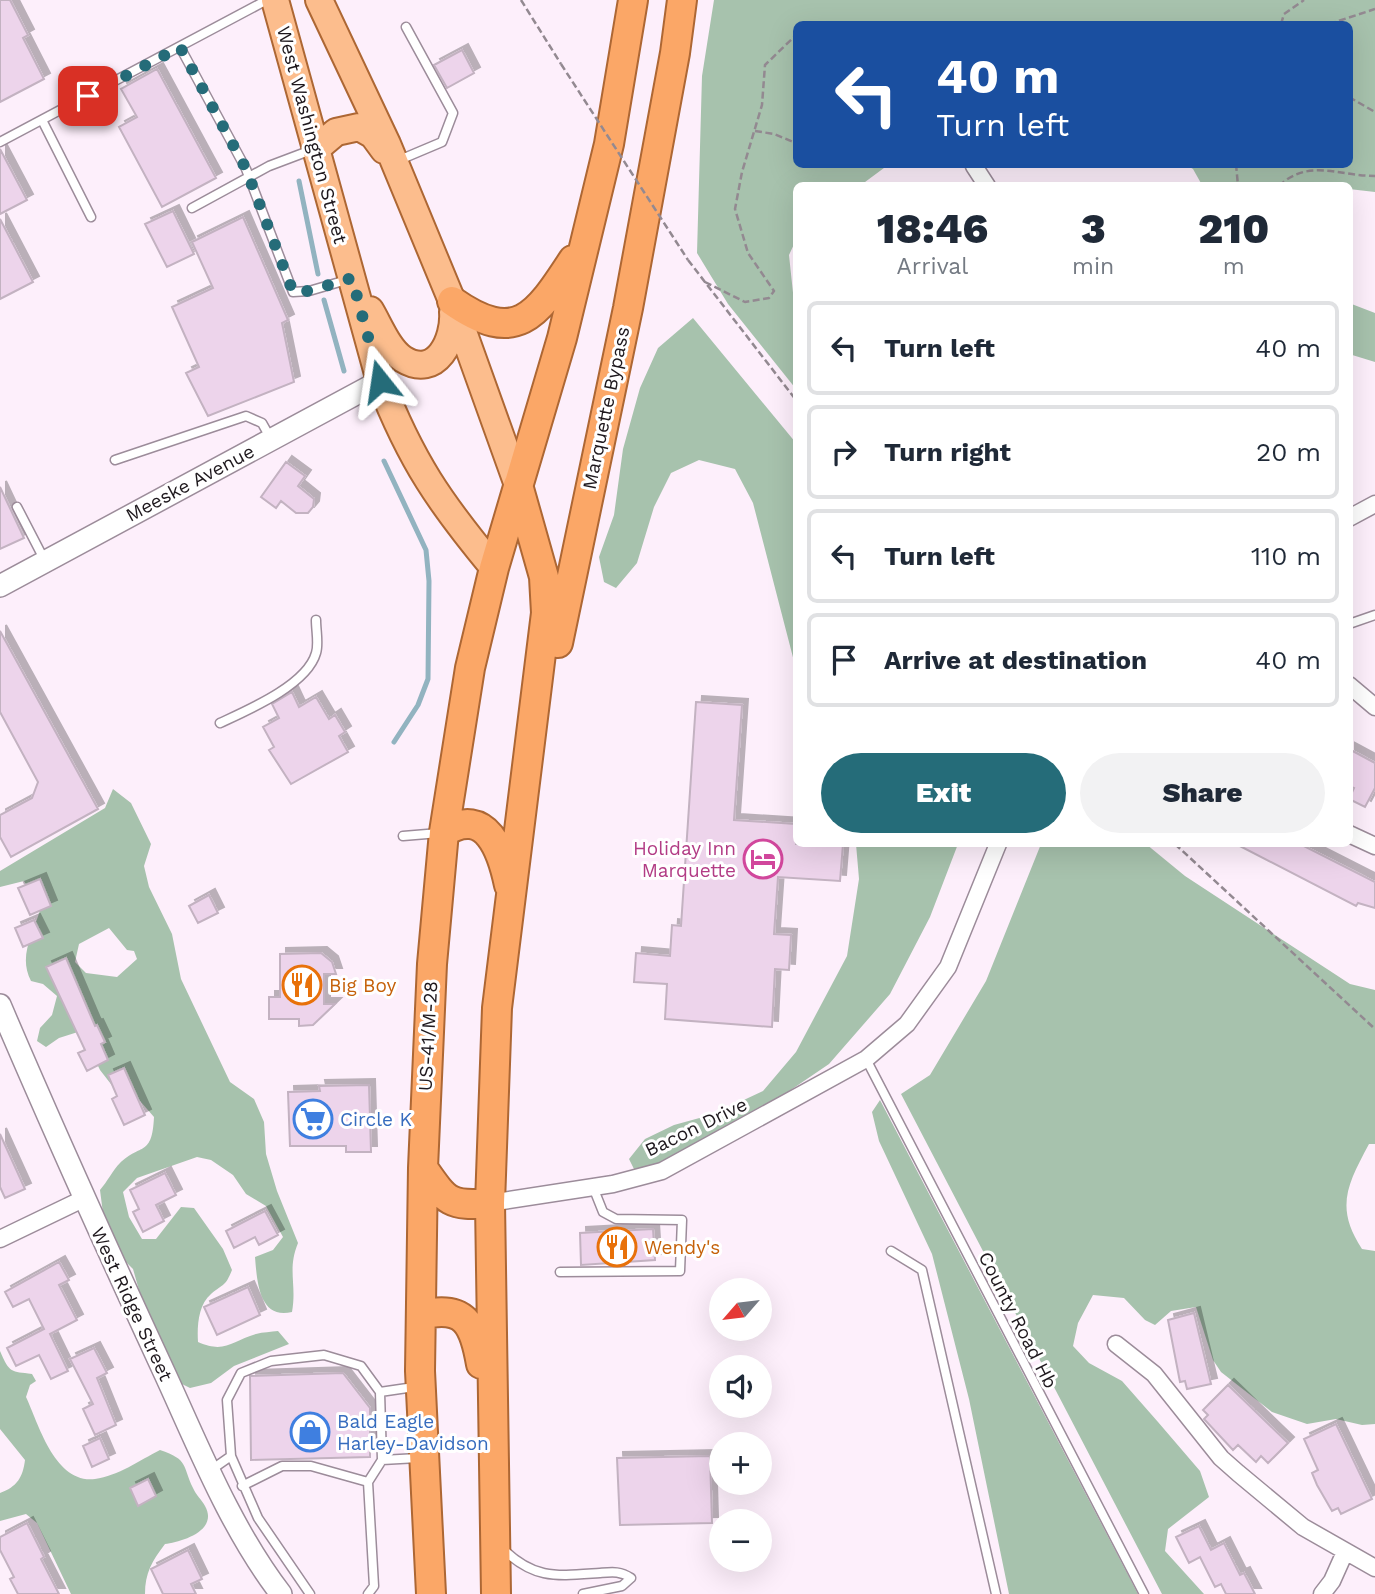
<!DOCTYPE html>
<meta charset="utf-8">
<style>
body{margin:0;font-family:"Work Sans",sans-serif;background:#f2f2f3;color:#1f2937;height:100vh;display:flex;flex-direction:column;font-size:26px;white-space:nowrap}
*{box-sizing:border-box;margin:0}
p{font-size:23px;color:#747a83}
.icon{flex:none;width:38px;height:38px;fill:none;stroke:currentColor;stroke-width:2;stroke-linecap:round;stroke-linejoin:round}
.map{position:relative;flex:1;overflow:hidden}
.details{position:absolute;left:793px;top:182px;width:560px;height:665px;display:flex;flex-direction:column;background:#fff;border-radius:10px;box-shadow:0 7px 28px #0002}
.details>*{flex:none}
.banner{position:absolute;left:793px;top:21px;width:560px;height:147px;border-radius:10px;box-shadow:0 7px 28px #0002;background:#1a4fa0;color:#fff;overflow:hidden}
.needle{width:46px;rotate:242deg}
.controls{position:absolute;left:709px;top:1278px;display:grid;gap:14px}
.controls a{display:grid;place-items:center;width:63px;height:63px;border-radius:50%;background:#fff;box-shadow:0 7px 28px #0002;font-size:35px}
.pin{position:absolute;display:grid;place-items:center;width:60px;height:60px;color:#fff;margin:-30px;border-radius:14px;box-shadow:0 4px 10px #0006}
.me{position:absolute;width:77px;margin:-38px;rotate:345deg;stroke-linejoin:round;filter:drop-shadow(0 0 5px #0008)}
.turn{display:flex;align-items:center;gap:24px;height:147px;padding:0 28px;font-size:32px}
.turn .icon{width:91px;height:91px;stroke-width:2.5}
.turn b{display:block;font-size:49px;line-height:60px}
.eta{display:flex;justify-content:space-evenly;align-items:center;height:119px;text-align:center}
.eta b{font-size:42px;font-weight:800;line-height:49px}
.cta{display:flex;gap:14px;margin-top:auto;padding:14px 28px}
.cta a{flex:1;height:80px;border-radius:42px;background:#256c79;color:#fff;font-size:28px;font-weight:800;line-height:80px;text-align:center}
.cta a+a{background:#f2f2f3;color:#1f2937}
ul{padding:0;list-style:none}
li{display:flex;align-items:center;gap:21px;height:94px;margin:0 14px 10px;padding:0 14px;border:4px solid #e0e1e3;border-radius:10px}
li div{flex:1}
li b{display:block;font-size:26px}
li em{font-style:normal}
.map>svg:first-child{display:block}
.forest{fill:#a7c2ad;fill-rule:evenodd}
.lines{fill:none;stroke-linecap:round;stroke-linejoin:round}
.stream{stroke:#92b3c0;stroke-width:5}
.building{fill:#edd4eb;stroke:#c3b2c1;stroke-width:2;filter:url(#shadow)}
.service-casing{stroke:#9c8c9a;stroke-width:11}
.minor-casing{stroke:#9c8c9a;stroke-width:19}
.tertiary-casing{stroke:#9c8c9a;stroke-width:24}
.primary-casing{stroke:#ad6734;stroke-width:30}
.trunk-casing{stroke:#ad6734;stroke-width:32}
.path{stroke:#938991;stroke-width:2.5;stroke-dasharray:7 3.5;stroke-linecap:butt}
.service{stroke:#fff;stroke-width:8}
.minor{stroke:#fff;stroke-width:16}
.tertiary{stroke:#fff;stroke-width:21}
.primary{stroke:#fcbd8d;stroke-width:26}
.trunk{stroke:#fba767;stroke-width:28}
.path-bridge{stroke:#938991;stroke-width:2.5;stroke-dasharray:7 3.5;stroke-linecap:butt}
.route{stroke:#256c79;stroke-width:12;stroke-dasharray:0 21.6}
.labels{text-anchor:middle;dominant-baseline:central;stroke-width:6;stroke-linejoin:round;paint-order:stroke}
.street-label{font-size:19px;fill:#1e181d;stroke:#fff}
.hotel-label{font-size:19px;fill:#b23c85;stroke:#fff;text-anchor:end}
.food-label{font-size:19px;fill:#c56008;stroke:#fff;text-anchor:start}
.shop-label{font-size:19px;fill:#366cbe;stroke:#fff;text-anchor:start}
</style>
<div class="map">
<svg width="1375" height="1594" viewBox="0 0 1375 1594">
<defs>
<filter id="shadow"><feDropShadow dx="6" dy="-6" stdDeviation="0" flood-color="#0004"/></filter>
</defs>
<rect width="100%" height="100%" fill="#fdeffb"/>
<!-- forest -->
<path class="forest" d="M 714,0 L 1375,0 L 1375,192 L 1349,189 L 1349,186 L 1202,185 L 1193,169 L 1186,165 L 1349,164 L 1349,24 L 796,24 L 796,164 L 888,165 L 861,185 L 796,186 L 796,240 L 789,255 L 796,321 L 796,389 L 728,304 L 697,253 L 702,76 Z
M 1349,303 L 1375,313 L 1375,362 L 1349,354 Z
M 693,318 L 796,443 L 796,669 L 753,503 L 735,469 L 699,460 L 671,473 L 654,507 L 637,563 L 616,588 L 604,582 L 599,557 L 614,515 L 623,449 L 640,388 L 658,348 Z
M 113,789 L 131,803 L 151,844 L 144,866 L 149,887 L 172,934 L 181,979 L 230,1082 L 254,1099 L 264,1122 L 266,1154 L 277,1191 L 298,1243 C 287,1270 297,1284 292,1312 C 259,1320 257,1281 255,1257 L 273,1250 L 283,1237 L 266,1206 L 246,1194 L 233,1175 L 211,1160 L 197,1157 L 137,1178 L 123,1192 L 129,1217 L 142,1239 L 156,1239 L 181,1207 L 194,1208 L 223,1249 L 232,1270 C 225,1287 224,1283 211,1294 C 198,1305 197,1327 198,1342 C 225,1354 232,1341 256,1334 C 263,1332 271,1332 278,1331 L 289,1344 L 234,1366 L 211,1383 L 190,1388 L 178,1382 L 145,1311 L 133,1269 L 118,1254 L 104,1221 L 100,1190 C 107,1182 113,1170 120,1163 C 141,1143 152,1157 154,1117 L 140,1101 L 114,1088 L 100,1070 L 81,1031 L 59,1038 L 46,1047 L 37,1041 L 40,1028 L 52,1015 L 57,996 L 43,984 L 31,981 C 18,956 33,935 40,910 L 24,881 L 0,887 L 0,871 L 105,808 ZM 109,928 L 127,950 L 134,951 L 137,959 L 117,977 L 86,973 L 75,962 L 79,944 Z
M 856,844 L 958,844 L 930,917 L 890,994 L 829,1064 L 736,1127 L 658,1167 L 634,1169 L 629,1159 L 645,1139 L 674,1125 L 714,1114 L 763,1091 L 796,1052 L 847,956 L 859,879 Z
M 1041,844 L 1146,844 L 1185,876 L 1350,984 L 1375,990 L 1375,1144 L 1369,1144 C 1347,1185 1335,1208 1362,1249 L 1375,1251 L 1375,1424 L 1362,1425 L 1336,1419 L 1307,1424 L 1272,1412 L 1221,1372 L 1213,1360 L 1196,1307 L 1171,1311 L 1155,1325 L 1145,1320 L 1124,1298 L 1093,1295 L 1078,1323 L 1073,1346 L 1089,1363 L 1122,1381 L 1158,1422 L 1200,1471 L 1209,1497 L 1168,1529 L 1165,1551 L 1204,1594 L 1162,1594 L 901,1094 L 930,1075 L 986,981 Z
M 880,1100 L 1138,1594 L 1009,1594 L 969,1399 L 932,1254 L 879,1141 L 872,1112 Z
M 0,1351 C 10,1374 11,1371 32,1374 L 36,1381 L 30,1385 L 26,1397 C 39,1425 55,1484 95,1479 C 118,1476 140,1460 160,1450 C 189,1460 182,1465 193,1488 C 196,1495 202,1500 205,1506 C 219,1531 181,1542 165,1544 C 152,1561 145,1573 145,1594 L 71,1594 L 37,1523 L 26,1514 L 0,1521 L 0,1493 C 17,1487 23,1477 25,1460 L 0,1429 Z"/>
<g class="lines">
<!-- stream -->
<path class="stream" d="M 299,181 L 318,274
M 324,300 L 344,371
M 384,461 L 426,550 L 429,581 L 428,679 L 418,705 L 394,742"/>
</g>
<!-- building -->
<path class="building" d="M 0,0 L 10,0 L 28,35 L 23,38 L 44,79 L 0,102 Z
M 462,50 L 474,73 L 447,88 L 434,65 Z
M 157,69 L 216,178 L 162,207 L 119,127 L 137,117 L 121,89 Z
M 0,149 L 27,200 L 0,214 Z
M 173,211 L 194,254 L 167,267 L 145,224 Z
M 243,217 L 288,320 L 282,323 L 294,382 L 208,416 L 186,373 L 199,367 L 172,307 L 213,288 L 192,242 Z
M 0,219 L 33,282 L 0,299 Z
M 286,462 L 305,476 L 298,486 L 314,499 L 313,507 L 308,513 L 296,513 L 281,501 L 276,508 L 261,497 Z
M 0,487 L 24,538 L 0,549 Z
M 0,631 L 98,809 L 11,857 L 0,837 L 0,815 L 32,798 L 38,782 L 0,712 Z
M 292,692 L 299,707 L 316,697 L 329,719 L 335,715 L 345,732 L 339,736 L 348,752 L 291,784 L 269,750 L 274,747 L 263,727 L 279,718 L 272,704 Z
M 696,702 L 742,705 L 734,820 L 796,824 L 796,844 L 843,844 L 840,881 L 778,877 L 774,934 L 791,935 L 789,970 L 775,969 L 772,1027 L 665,1019 L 667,984 L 634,982 L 636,953 L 670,956 L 672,925 L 681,926 Z
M 1349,749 L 1375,763 L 1375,788 L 1365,807 L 1349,799 L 1354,788 L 1349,786 Z
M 1236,844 L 1300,844 L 1375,882 L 1375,908 L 1358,903 L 1356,906 Z
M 40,879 L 51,906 L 30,915 L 18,888 Z
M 209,895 L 218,913 L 198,923 L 189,906 Z
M 34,920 L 43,938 L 23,947 L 15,928 Z
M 321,953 L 332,962 L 336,974 L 324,974 L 324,1004 L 335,1004 L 313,1025 L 299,1026 L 299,1019 L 269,1019 L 269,997 L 280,997 L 280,954 Z
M 66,958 L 95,1026 L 97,1025 L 105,1042 L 101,1044 L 108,1060 L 87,1071 L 78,1053 L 85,1050 L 46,967 Z
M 124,1068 L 145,1115 L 124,1125 L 112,1099 L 117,1096 L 108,1075 Z
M 369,1085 L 371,1152 L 346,1152 L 346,1146 L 290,1146 L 288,1092 L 320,1091 L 319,1086 Z
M 0,1134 L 25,1189 L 5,1198 L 0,1187 Z
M 165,1173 L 176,1195 L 156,1205 L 164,1221 L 143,1232 L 133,1212 L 139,1209 L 130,1190 Z
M 265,1211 L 278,1235 L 259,1245 L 255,1237 L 234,1248 L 226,1231 Z
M 653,1229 L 655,1260 L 581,1265 L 580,1233 Z
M 59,1262 L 69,1280 L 59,1285 L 77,1320 L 50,1334 L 68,1371 L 51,1379 L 39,1355 L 16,1366 L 7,1348 L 44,1329 L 29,1299 L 13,1307 L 5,1292 Z
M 248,1287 L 260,1315 L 217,1335 L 204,1307 Z
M 1194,1313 L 1211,1384 L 1187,1389 L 1185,1381 L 1180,1382 L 1168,1320 Z
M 94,1348 L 107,1373 L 97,1378 L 116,1425 L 95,1435 L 83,1409 L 93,1404 L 70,1359 Z
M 343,1373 L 370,1408 L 370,1457 L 251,1460 L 250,1376 Z
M 1228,1385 L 1288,1443 L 1268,1463 L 1261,1456 L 1256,1462 L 1238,1445 L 1233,1450 L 1204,1419 L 1208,1415 L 1203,1410 Z
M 1336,1424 L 1372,1499 L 1341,1514 L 1338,1508 L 1332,1511 L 1317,1485 L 1312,1473 L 1318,1470 L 1304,1439 Z
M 100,1438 L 109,1459 L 92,1467 L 83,1446 Z
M 710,1456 L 712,1523 L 620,1525 L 617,1458 Z
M 148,1479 L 156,1496 L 138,1506 L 130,1488 Z
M 27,1523 L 44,1557 L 41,1559 L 59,1594 L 18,1594 L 10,1579 L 14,1577 L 0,1550 L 0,1537 Z
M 1199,1526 L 1211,1550 L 1224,1543 L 1240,1575 L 1244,1573 L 1255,1594 L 1226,1594 L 1221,1584 L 1215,1587 L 1200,1557 L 1189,1563 L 1176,1537 Z
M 188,1550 L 202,1579 L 191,1584 L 196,1594 L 163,1594 L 151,1569 Z"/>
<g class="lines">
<defs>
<path id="service" d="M 180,47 L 246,169 L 293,292 L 309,291 L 350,279
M 42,120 L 91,217
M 0,142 L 267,0
M 397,161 L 442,142 L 453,113 L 406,27
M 192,208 L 269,166 L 314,149
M 115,460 L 246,416 L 262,423 L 271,439
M 17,507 L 45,561
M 1349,624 L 1375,615
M 220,723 C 248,710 307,685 316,653 C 319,644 316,631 316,620
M 403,836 L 439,833
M 866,1059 L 1144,1594
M 891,1251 L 922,1270 L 996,1594
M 560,1272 L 680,1271 L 682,1220 L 616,1219 L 603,1212 L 593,1187
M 380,1392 L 414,1387
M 231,1456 L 258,1518 L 310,1594
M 382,1460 L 418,1458
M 211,1470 L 231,1456 L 227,1400 L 241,1373 L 271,1361 L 324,1355 L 361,1366 L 380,1392 L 382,1460 L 368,1482 L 374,1586 L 368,1594
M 242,1486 L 282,1466 L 311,1466 L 368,1482
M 502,1548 C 534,1580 557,1576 600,1573 C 613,1572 620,1571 631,1578 L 622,1586 L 583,1594"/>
<path id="minor" d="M 974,166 L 987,186
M 1349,518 L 1375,504
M 1349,685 L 1375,707
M 1349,834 L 1375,846
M 490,1203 L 613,1184 L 662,1171 L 866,1059 L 907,1024 L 948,967 L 998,844
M 0,1239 L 83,1199
M 1116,1344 L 1154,1374 L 1221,1458 L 1238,1473 L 1303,1527 L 1375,1568
M 1322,1594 L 1332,1581 L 1345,1552"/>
<path id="tertiary" d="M 0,586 L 380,381
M 0,1005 C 53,1129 108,1251 165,1374 C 199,1448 231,1529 281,1594"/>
<path id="primary" d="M 275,0 L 380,381 C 411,461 440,503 494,568
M 319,0 L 387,144 L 452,301 L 518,485
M 317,148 L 336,132 L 359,127 L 373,135 L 384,150
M 370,310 C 379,325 388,349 403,359 C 437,380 455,339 453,312"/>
<path id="trunk" d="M 452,301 C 516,346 536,317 573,260
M 558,643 L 628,308 L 675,53 L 682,0
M 444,832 C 487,805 502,852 509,885
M 423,1168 C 446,1201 449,1207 490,1203
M 421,1315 C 465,1304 474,1324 481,1364
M 431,1594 L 420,1371 L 423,1168 L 432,964 L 444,832 L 470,668 L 494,568 L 562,338 L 609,144 L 633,0
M 496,1594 L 490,1203 L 497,1008 L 546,613 L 544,577 L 518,485"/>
</defs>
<!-- service casing -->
<use href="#service" class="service-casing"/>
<!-- minor casing -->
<use href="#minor" class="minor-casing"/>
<!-- tertiary casing -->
<use href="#tertiary" class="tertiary-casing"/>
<!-- primary casing -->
<use href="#primary" class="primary-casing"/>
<!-- trunk casing -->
<use href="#trunk" class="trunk-casing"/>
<!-- path -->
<path class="path" d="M 521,0 L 561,64
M 833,24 L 873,24
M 1281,24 L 1284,14 L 1304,0
M 1329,24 L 1375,9
M 1349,97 L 1375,112
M 755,131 L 774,134 L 796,143
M 1236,164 L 1238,186
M 1279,186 C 1308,158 1339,176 1375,176
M 688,260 L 796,400
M 705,282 L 745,302 L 769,298 L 774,291 L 748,253 L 735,209 L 742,172 L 762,105 L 765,65 L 796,35
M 1175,844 L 1375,1029"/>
<!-- service -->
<use href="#service" class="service"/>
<!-- minor -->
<use href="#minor" class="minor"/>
<!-- tertiary -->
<use href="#tertiary" class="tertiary"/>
<!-- primary -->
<use href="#primary" class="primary"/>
<!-- trunk -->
<use href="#trunk" class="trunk"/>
<!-- path-bridge -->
<path class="path-bridge" d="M 561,64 L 688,260"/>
</g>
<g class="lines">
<!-- route -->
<path class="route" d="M 88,96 L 180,47 L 246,169 L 293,292 L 309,291 L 352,278 L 380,381"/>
</g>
<!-- icons -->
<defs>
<symbol id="hotel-ring" viewBox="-11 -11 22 22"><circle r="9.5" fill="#fff" stroke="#d1479c" stroke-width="1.5"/><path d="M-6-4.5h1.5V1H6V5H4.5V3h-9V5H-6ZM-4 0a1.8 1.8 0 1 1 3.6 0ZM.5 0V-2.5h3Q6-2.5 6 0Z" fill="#d1479c"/></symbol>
<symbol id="restaurant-ring" viewBox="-11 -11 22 22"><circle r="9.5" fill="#fff" stroke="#e8710a" stroke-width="1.5"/><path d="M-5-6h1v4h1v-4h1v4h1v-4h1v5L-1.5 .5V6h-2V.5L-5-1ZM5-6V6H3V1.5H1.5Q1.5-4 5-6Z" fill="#e8710a"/></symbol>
<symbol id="supermarket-ring" viewBox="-11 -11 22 22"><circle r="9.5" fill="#fff" stroke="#3f7fe0" stroke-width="1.5"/><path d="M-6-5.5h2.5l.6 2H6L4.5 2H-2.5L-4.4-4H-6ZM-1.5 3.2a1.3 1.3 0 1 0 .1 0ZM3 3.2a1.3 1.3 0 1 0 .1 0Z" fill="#3f7fe0"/></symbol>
<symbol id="shop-ring" viewBox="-11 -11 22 22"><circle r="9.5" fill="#fff" stroke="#3f7fe0" stroke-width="1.5"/><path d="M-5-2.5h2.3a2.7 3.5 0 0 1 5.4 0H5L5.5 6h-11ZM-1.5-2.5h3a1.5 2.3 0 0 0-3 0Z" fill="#3f7fe0"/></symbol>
</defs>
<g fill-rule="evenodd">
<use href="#hotel-ring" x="741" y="837" width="44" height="44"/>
<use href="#restaurant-ring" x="280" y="963" width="44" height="44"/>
<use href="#supermarket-ring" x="291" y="1097" width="44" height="44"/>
<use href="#restaurant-ring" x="595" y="1225" width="44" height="44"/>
<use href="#shop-ring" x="288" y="1410" width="44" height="44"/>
</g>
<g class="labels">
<!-- street labels -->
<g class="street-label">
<text transform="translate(312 135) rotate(75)">West Washington Street</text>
<text transform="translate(606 408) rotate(-78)">Marquette Bypass</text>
<text transform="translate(190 483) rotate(-28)">Meeske Avenue</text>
<text transform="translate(428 1036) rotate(-87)">US-41/M-28</text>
<text transform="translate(696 1127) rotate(-26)">Bacon Drive</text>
<text transform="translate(132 1304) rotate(65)">West Ridge Street</text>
<text transform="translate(1018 1320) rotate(63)">County Road Hb</text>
</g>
<!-- hotel labels -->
<g class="hotel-label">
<text x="736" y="848">Holiday Inn<tspan x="736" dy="22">Marquette</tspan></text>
</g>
<!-- food labels -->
<g class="food-label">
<text x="329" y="985">Big Boy</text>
<text x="644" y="1247">Wendy's</text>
</g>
<!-- shop labels -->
<g class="shop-label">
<text x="340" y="1119">Circle K</text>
<text x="337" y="1421">Bald Eagle<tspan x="337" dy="22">Harley-Davidson</tspan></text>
</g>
</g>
</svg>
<div class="controls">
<a><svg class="needle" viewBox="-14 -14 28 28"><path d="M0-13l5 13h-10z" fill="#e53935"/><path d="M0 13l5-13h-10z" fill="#747a83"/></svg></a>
<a><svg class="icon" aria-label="sound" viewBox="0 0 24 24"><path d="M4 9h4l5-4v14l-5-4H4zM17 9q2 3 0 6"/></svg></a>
<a>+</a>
<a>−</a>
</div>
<div class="pin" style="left:88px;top:96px;background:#d93025"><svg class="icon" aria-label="arrive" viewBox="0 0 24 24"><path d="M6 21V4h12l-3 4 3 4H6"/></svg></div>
<svg class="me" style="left:380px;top:381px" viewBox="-20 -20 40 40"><path d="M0-17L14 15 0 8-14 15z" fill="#256c79" stroke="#fff" stroke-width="4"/></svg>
<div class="banner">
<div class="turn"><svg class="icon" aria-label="left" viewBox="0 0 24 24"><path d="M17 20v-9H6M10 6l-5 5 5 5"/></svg><div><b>40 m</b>Turn left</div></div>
</div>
<section class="details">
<div class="eta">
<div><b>18:46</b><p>Arrival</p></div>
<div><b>3</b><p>min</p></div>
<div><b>210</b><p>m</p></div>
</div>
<ul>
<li><svg class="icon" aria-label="left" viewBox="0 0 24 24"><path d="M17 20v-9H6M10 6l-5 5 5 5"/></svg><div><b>Turn left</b></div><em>40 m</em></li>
<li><svg class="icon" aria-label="right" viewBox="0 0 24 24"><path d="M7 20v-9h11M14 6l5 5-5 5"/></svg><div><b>Turn right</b></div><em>20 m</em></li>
<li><svg class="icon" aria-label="left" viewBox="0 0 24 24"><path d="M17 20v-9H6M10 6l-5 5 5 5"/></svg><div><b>Turn left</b></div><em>110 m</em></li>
<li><svg class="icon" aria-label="arrive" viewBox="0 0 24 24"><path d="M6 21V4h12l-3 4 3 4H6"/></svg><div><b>Arrive at destination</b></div><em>40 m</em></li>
</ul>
<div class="cta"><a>Exit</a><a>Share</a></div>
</section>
</div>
